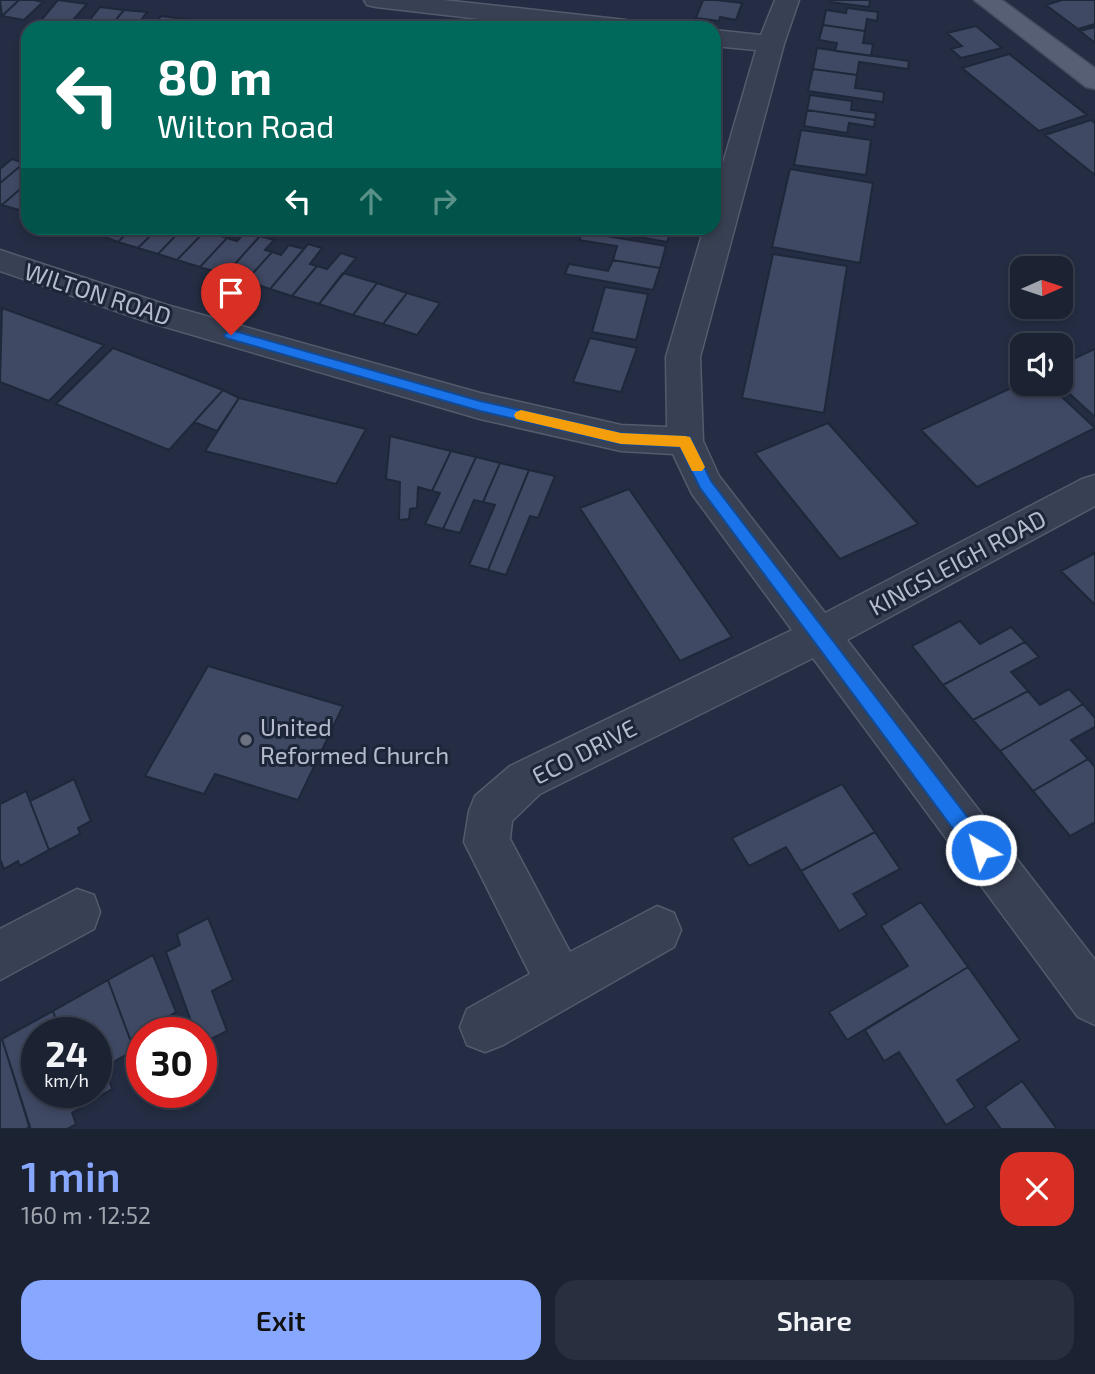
<!DOCTYPE html>
<meta charset="utf-8">
<style>
body{margin:0;font-family:"Exo 2",sans-serif;background:#282f3e;color:#f1f3f6;height:100vh;display:flex;flex-direction:column;font-size:26px;white-space:nowrap}
*{box-sizing:border-box;margin:0}
p{font-size:23px;color:#a0a4ac}
.icon{flex:none;width:38px;height:38px;fill:none;stroke:currentColor;stroke-width:2;stroke-linecap:round;stroke-linejoin:round}
.map{position:relative;height:1129px;overflow:hidden}
.panel{display:flex;flex-direction:column;background:#1b2232;flex:1}
.panel>*{flex:none}
.hud{position:absolute;left:21px;top:21px;width:700px;height:214px;border-radius:21px;box-shadow:0 4px 10px #0003,0 0 0 2px #393f4d;background:#00695c;color:#fff;overflow:hidden}
.needle{width:46px;rotate:87deg}
.buttons{position:absolute;left:1010px;top:256px;display:grid;gap:14px}
.buttons a{display:grid;place-items:center;width:63px;height:63px;border-radius:14px;background:#1b2232;box-shadow:0 4px 10px #0003,0 0 0 2px #393f4d;font-size:35px}
.speed{position:absolute;left:21px;top:1017px;display:flex;gap:14px;font-size:35px;font-weight:700;text-align:center}
.speed>*{display:grid;place-content:center;width:91px;height:91px;border-radius:50%;background:#1b2232;box-shadow:0 4px 10px #0003,0 0 0 2px #393f4d;line-height:1}
.speed small{font-size:18px;font-weight:400}
.speed .limit{border:10px solid #d22;background:#fff;color:#111}
.pin{position:absolute;display:grid;place-items:center;width:60px;height:60px;color:#fff;margin:-72px -30px;border-radius:50% 50% 50% 0;rotate:-45deg;box-shadow:0 0 7px #0007}
.pin .icon{rotate:45deg}
.me{position:absolute;width:77px;margin:-38px;rotate:323deg;stroke-linejoin:round;filter:drop-shadow(0 0 5px #0008)}
.turn{display:flex;align-items:center;gap:24px;height:147px;padding:0 21px;font-size:32px}
.turn .icon{width:91px;height:91px;stroke-width:2.5}
.turn b{display:block;font-size:49px;line-height:60px}
.lanes{display:flex;align-items:center;height:66px;padding:0 21px;background:#0003;justify-content:center;gap:35px;direction:ltr}
.lanes .off{opacity:.35}
.round{display:grid;place-items:center;flex:none;width:74px;height:74px;border-radius:21px;background:#282f3e}
.summary{display:flex;align-items:center;justify-content:space-between;height:119px;padding:0 21px}
h1{font-size:42px;font-weight:600;line-height:52px;color:#88a7ff}
.primary-button{display:flex;gap:14px;margin-top:auto;padding:14px 21px}
.primary-button a{flex:1;height:80px;border-radius:21px;background:#88a7ff;color:#111;font-size:28px;font-weight:600;line-height:80px;text-align:center}
.primary-button a+a{background:#282f3e;color:#f1f3f6}
.map>svg:first-child{display:block}
.building{fill:#404964;stroke:#1f273a;stroke-width:2}
.lines{fill:none;stroke-linecap:round;stroke-linejoin:round}
.street-casing{stroke:#535b6d;stroke-width:3}
.primary-casing{stroke:#42495c;stroke-width:3}
.street{fill:#384053;fill-rule:evenodd}
.primary{fill:#565f73;fill-rule:evenodd}
.route{fill:#1a73e8;stroke:#114b97;stroke-width:2}
.slow{fill:#f59e0b}
.worship-dot{fill:#6b7280;stroke:#1d2538;stroke-width:2.5}
.labels{text-anchor:middle;dominant-baseline:central;stroke-width:6;stroke-linejoin:round;paint-order:stroke}
.street-label{font-size:24px;fill:#b5bbcd;stroke:#1d2538}
.poi-label{font-size:24px;fill:#b5bbcd;stroke:#1d2538;text-anchor:start}
</style>
<div class="map">
<svg width="1095" height="1129" viewBox="0 0 1095 1129">
<rect width="100%" height="100%" fill="#242d43"/>
<!-- building -->
<path class="building" d="M 0,0 L 19,0 L 2,16 Z
M 19,0 L 34,0 L 43,2 L 24,20 L 2,16 Z
M 58,0 L 87,4 L 67,27 L 38,24 Z
M 703,0 L 716,0 L 742,3 L 736,20 L 720,17 L 719,21 L 696,18 Z
M 830,0 L 870,0 L 869,7 L 830,2 Z
M 1062,0 L 1095,0 L 1095,24 L 1078,29 L 1046,5 Z
M 100,7 L 124,10 L 109,28 L 85,26 Z
M 847,8 L 878,12 L 877,21 L 867,19 L 865,31 L 823,25 L 826,10 L 846,13 Z
M 124,10 L 147,12 L 135,28 L 109,28 Z
M 161,16 L 184,19 L 177,28 L 152,28 Z
M 184,19 L 208,21 L 203,28 L 177,28 Z
M 823,25 L 865,31 L 863,43 L 873,44 L 871,56 L 835,51 L 837,43 L 819,40 Z
M 976,26 L 1002,48 L 961,58 L 951,49 L 962,46 L 947,33 Z
M 1095,27 L 1095,43 L 1080,31 Z
M 817,48 L 909,61 L 908,69 L 859,62 L 857,75 L 813,69 Z
M 1009,54 L 1087,115 L 1039,131 L 962,68 Z
M 813,69 L 857,75 L 855,88 L 884,92 L 883,102 L 808,91 Z
M 810,95 L 852,101 L 851,110 L 876,113 L 875,120 L 807,110 Z
M 807,110 L 875,120 L 874,127 L 849,123 L 847,133 L 804,126 Z
M 1091,120 L 1095,123 L 1095,175 L 1045,135 Z
M 801,130 L 871,140 L 866,175 L 794,165 Z
M 12,159 L 24,163 L 0,183 L 0,169 Z
M 24,163 L 28,164 L 28,171 L 22,177 L 28,179 L 28,182 L 2,205 L 0,204 L 0,183 Z
M 790,169 L 873,183 L 860,263 L 772,247 Z
M 28,182 L 28,201 L 19,210 L 2,205 Z
M 106,228 L 132,228 L 118,242 L 99,235 Z
M 132,228 L 158,228 L 138,248 L 118,242 Z
M 158,228 L 183,228 L 158,254 L 138,248 Z
M 183,228 L 208,228 L 177,260 L 158,254 Z
M 208,228 L 229,228 L 221,236 L 227,238 L 200,267 L 177,260 Z
M 249,228 L 267,228 L 225,275 L 200,267 L 227,238 L 237,241 Z
M 624,228 L 672,228 L 667,242 L 622,234 Z
M 583,232 L 666,246 L 660,268 L 613,260 L 617,246 L 579,240 Z
M 260,236 L 274,240 L 265,250 L 272,252 L 246,281 L 225,275 Z
M 308,244 L 322,248 L 310,264 L 317,266 L 292,296 L 270,289 Z
M 289,245 L 304,249 L 270,289 L 246,281 L 272,252 L 281,255 Z
M 341,253 L 356,258 L 319,304 L 292,296 L 317,266 L 327,269 Z
M 773,254 L 847,266 L 824,413 L 742,398 Z
M 613,260 L 660,268 L 653,290 L 565,274 L 569,264 L 608,271 Z
M 343,273 L 377,283 L 353,315 L 319,304 Z
M 377,283 L 407,293 L 383,324 L 353,315 Z
M 605,287 L 648,294 L 636,340 L 592,332 Z
M 407,293 L 440,303 L 417,335 L 383,324 Z
M 2,308 L 104,345 L 49,401 L 0,382 Z
M 590,338 L 637,348 L 621,392 L 573,382 Z
M 113,348 L 223,390 L 169,450 L 56,404 Z
M 1095,349 L 1095,417 L 1058,383 L 1060,383 L 1060,365 Z
M 1022,383 L 1047,383 L 1095,428 L 977,487 L 921,430 Z
M 223,390 L 239,398 L 217,431 L 194,422 Z
M 239,398 L 366,429 L 336,484 L 205,451 Z
M 828,423 L 918,524 L 840,559 L 755,453 Z
M 390,436 L 451,451 L 432,491 L 418,487 L 417,508 L 410,509 L 409,519 L 399,520 L 400,482 L 386,479 Z
M 451,451 L 476,457 L 443,529 L 425,524 L 440,493 L 432,491 Z
M 476,457 L 500,463 L 483,502 L 474,500 L 460,533 L 443,529 Z
M 500,463 L 529,470 L 488,570 L 469,565 L 495,505 L 483,502 Z
M 529,470 L 555,476 L 538,518 L 530,516 L 506,575 L 488,570 Z
M 629,489 L 732,637 L 680,661 L 580,508 Z
M 1095,553 L 1095,605 L 1061,571 Z
M 960,621 L 980,644 L 1011,627 L 1025,642 L 943,685 L 912,646 Z
M 1025,642 L 1039,657 L 1011,672 L 1028,691 L 973,720 L 943,685 Z
M 208,666 L 343,706 L 298,800 L 215,774 L 204,794 L 145,776 Z
M 1069,689 L 1083,704 L 1000,751 L 973,720 L 1028,691 L 1040,705 Z
M 1083,704 L 1095,718 L 1095,727 L 1071,740 L 1088,759 L 1033,791 L 1000,751 Z
M 1088,759 L 1095,767 L 1095,822 L 1070,836 L 1033,791 Z
M 74,779 L 91,821 L 78,828 L 80,834 L 49,850 L 30,801 Z
M 842,784 L 875,832 L 801,871 L 786,847 L 749,866 L 732,838 Z
M 26,791 L 49,850 L 20,866 L 18,861 L 4,869 L 0,859 L 0,804 Z
M 875,832 L 900,869 L 853,894 L 867,915 L 839,931 L 801,871 Z
M 921,902 L 968,967 L 847,1040 L 829,1012 L 908,966 L 881,926 Z
M 208,918 L 233,980 L 212,991 L 227,1031 L 201,1044 L 201,1032 L 195,1032 L 166,952 L 180,945 L 177,934 Z
M 153,955 L 176,1012 L 130,1039 L 108,980 Z
M 968,967 L 1020,1040 L 957,1080 L 975,1107 L 946,1125 L 899,1052 L 884,1061 L 865,1030 Z
M 108,980 L 134,1050 L 105,1067 L 112,1089 L 85,1105 L 80,1092 L 96,1092 L 96,1032 L 60,1032 L 53,1011 Z
M 53,1011 L 60,1032 L 37,1032 L 37,1092 L 80,1092 L 85,1105 L 72,1113 L 76,1124 L 67,1129 L 30,1129 L 2,1039 Z
M 2,1039 L 30,1127 L 26,1129 L 0,1129 L 0,1041 Z
M 1022,1081 L 1057,1129 L 1001,1129 L 985,1107 Z"/>
<g class="lines">
<defs>
<path id="street" d="M 364,0 L 443,0 L 626,20 L 635,23 L 639,28 L 558,28 L 376,7 L 367,5 Z
M 775,0 L 799,0 L 784,44 L 700,357 L 703,441 L 719,476 L 825,613 L 1082,479 L 1095,475 L 1095,506 L 847,640 L 1095,960 L 1095,1025 L 1078,1017 L 813,658 L 540,794 L 512,821 L 510,839 L 570,952 L 657,906 L 674,913 L 681,930 L 674,947 L 503,1045 L 485,1052 L 467,1045 L 460,1027 L 467,1009 L 530,974 L 464,842 L 469,811 L 475,796 L 510,766 L 792,630 L 692,494 L 673,454 L 621,451 L 480,419 L 145,321 L 0,271 L 0,250 L 167,305 L 480,393 L 621,425 L 667,427 L 666,357 L 704,228 L 714,228 L 714,194 L 756,50 L 714,46 L 714,30 L 761,35 Z
M 77,889 L 94,895 L 100,912 L 94,929 L 0,980 L 0,929 Z"/>
<path id="primary" d="M 974,0 L 1002,0 L 1095,68 L 1095,89 L 1086,87 Z"/>
</defs>
<!-- street casing -->
<use href="#street" class="street-casing"/>
<!-- primary casing -->
<use href="#primary" class="primary-casing"/>
<!-- street -->
<use href="#street" class="street"/>
<!-- primary -->
<use href="#primary" class="primary"/>
</g>
<!-- route -->
<path class="route" d="M 231,330 L 480,401 L 621,433 L 690,437 L 711,481 L 988,844 L 990,850 L 988,857 L 981,859 L 974,857 L 700,488 L 680,447 L 621,444 L 480,411 L 226,338 L 224,335 Z"/>
<!-- slow -->
<path class="slow" d="M 521,410 L 621,433 L 685,436 L 690,437 L 705,467 L 702,471 L 692,471 L 680,447 L 621,444 L 516,419 L 514,415 L 516,412 Z"/>
<!-- markers -->
<circle class="worship-dot" cx="246" cy="740" r="7"/>
<g class="labels">
<!-- street labels -->
<g class="street-label">
<text transform="translate(98 293) rotate(18)">WILTON ROAD</text>
<text transform="translate(957 562) rotate(-28)">KINGSLEIGH ROAD</text>
<text transform="translate(584 751) rotate(-27)">ECO DRIVE</text>
</g>
<!-- poi labels -->
<g class="poi-label">
<text x="260" y="726">United<tspan x="260" dy="28">Reformed Church</tspan></text>
</g>
</g>
</svg>
<div class="buttons">
<a><svg class="needle" viewBox="-14 -14 28 28"><path d="M0-13l5 13h-10z" fill="#e53935"/><path d="M0 13l5-13h-10z" fill="#a0a4ac"/></svg></a>
<a><svg class="icon" aria-label="sound" viewBox="0 0 24 24"><path d="M4 9h4l5-4v14l-5-4H4zM17 9q2 3 0 6"/></svg></a>
</div>
<div class="speed"><div>24<small>km/h</small></div><div class="limit">30</div></div>
<div class="pin" style="left:231px;top:335px;background:#d93025"><svg class="icon" aria-label="arrive" viewBox="0 0 24 24"><path d="M6 21V4h12l-3 4 3 4H6"/></svg></div>
<svg class="me" style="left:981px;top:850px" viewBox="-20 -20 40 40"><circle r="17" fill="#1a73e8" stroke="#fff" stroke-width="3"/><path d="M0-11L8 9 0 5-8 9z" fill="#fff"/></svg>
<div class="hud">
<div class="turn"><svg class="icon" aria-label="left" viewBox="0 0 24 24"><path d="M17 20v-9H6M10 6l-5 5 5 5"/></svg><div><b>80 m</b>Wilton Road</div></div>
<div class="lanes"><svg class="icon" aria-label="left" viewBox="0 0 24 24"><path d="M17 20v-9H6M10 6l-5 5 5 5"/></svg><svg class="icon off" aria-label="ahead" viewBox="0 0 24 24"><path d="M12 20V5M6 11l6-6 6 6"/></svg><svg class="icon off" aria-label="right" viewBox="0 0 24 24"><path d="M7 20v-9h11M14 6l5 5-5 5"/></svg></div>
</div>
</div>
<section class="panel">
<div class="summary"><div><h1>1 min</h1><p>160 m · 12:52</p></div><a class="round" style="background:#d93025;color:#fff"><svg class="icon" aria-label="close" viewBox="0 0 24 24"><path d="M6 6l12 12M18 6L6 18"/></svg></a></div>
<div class="primary-button"><a>Exit</a><a>Share</a></div>
</section>
